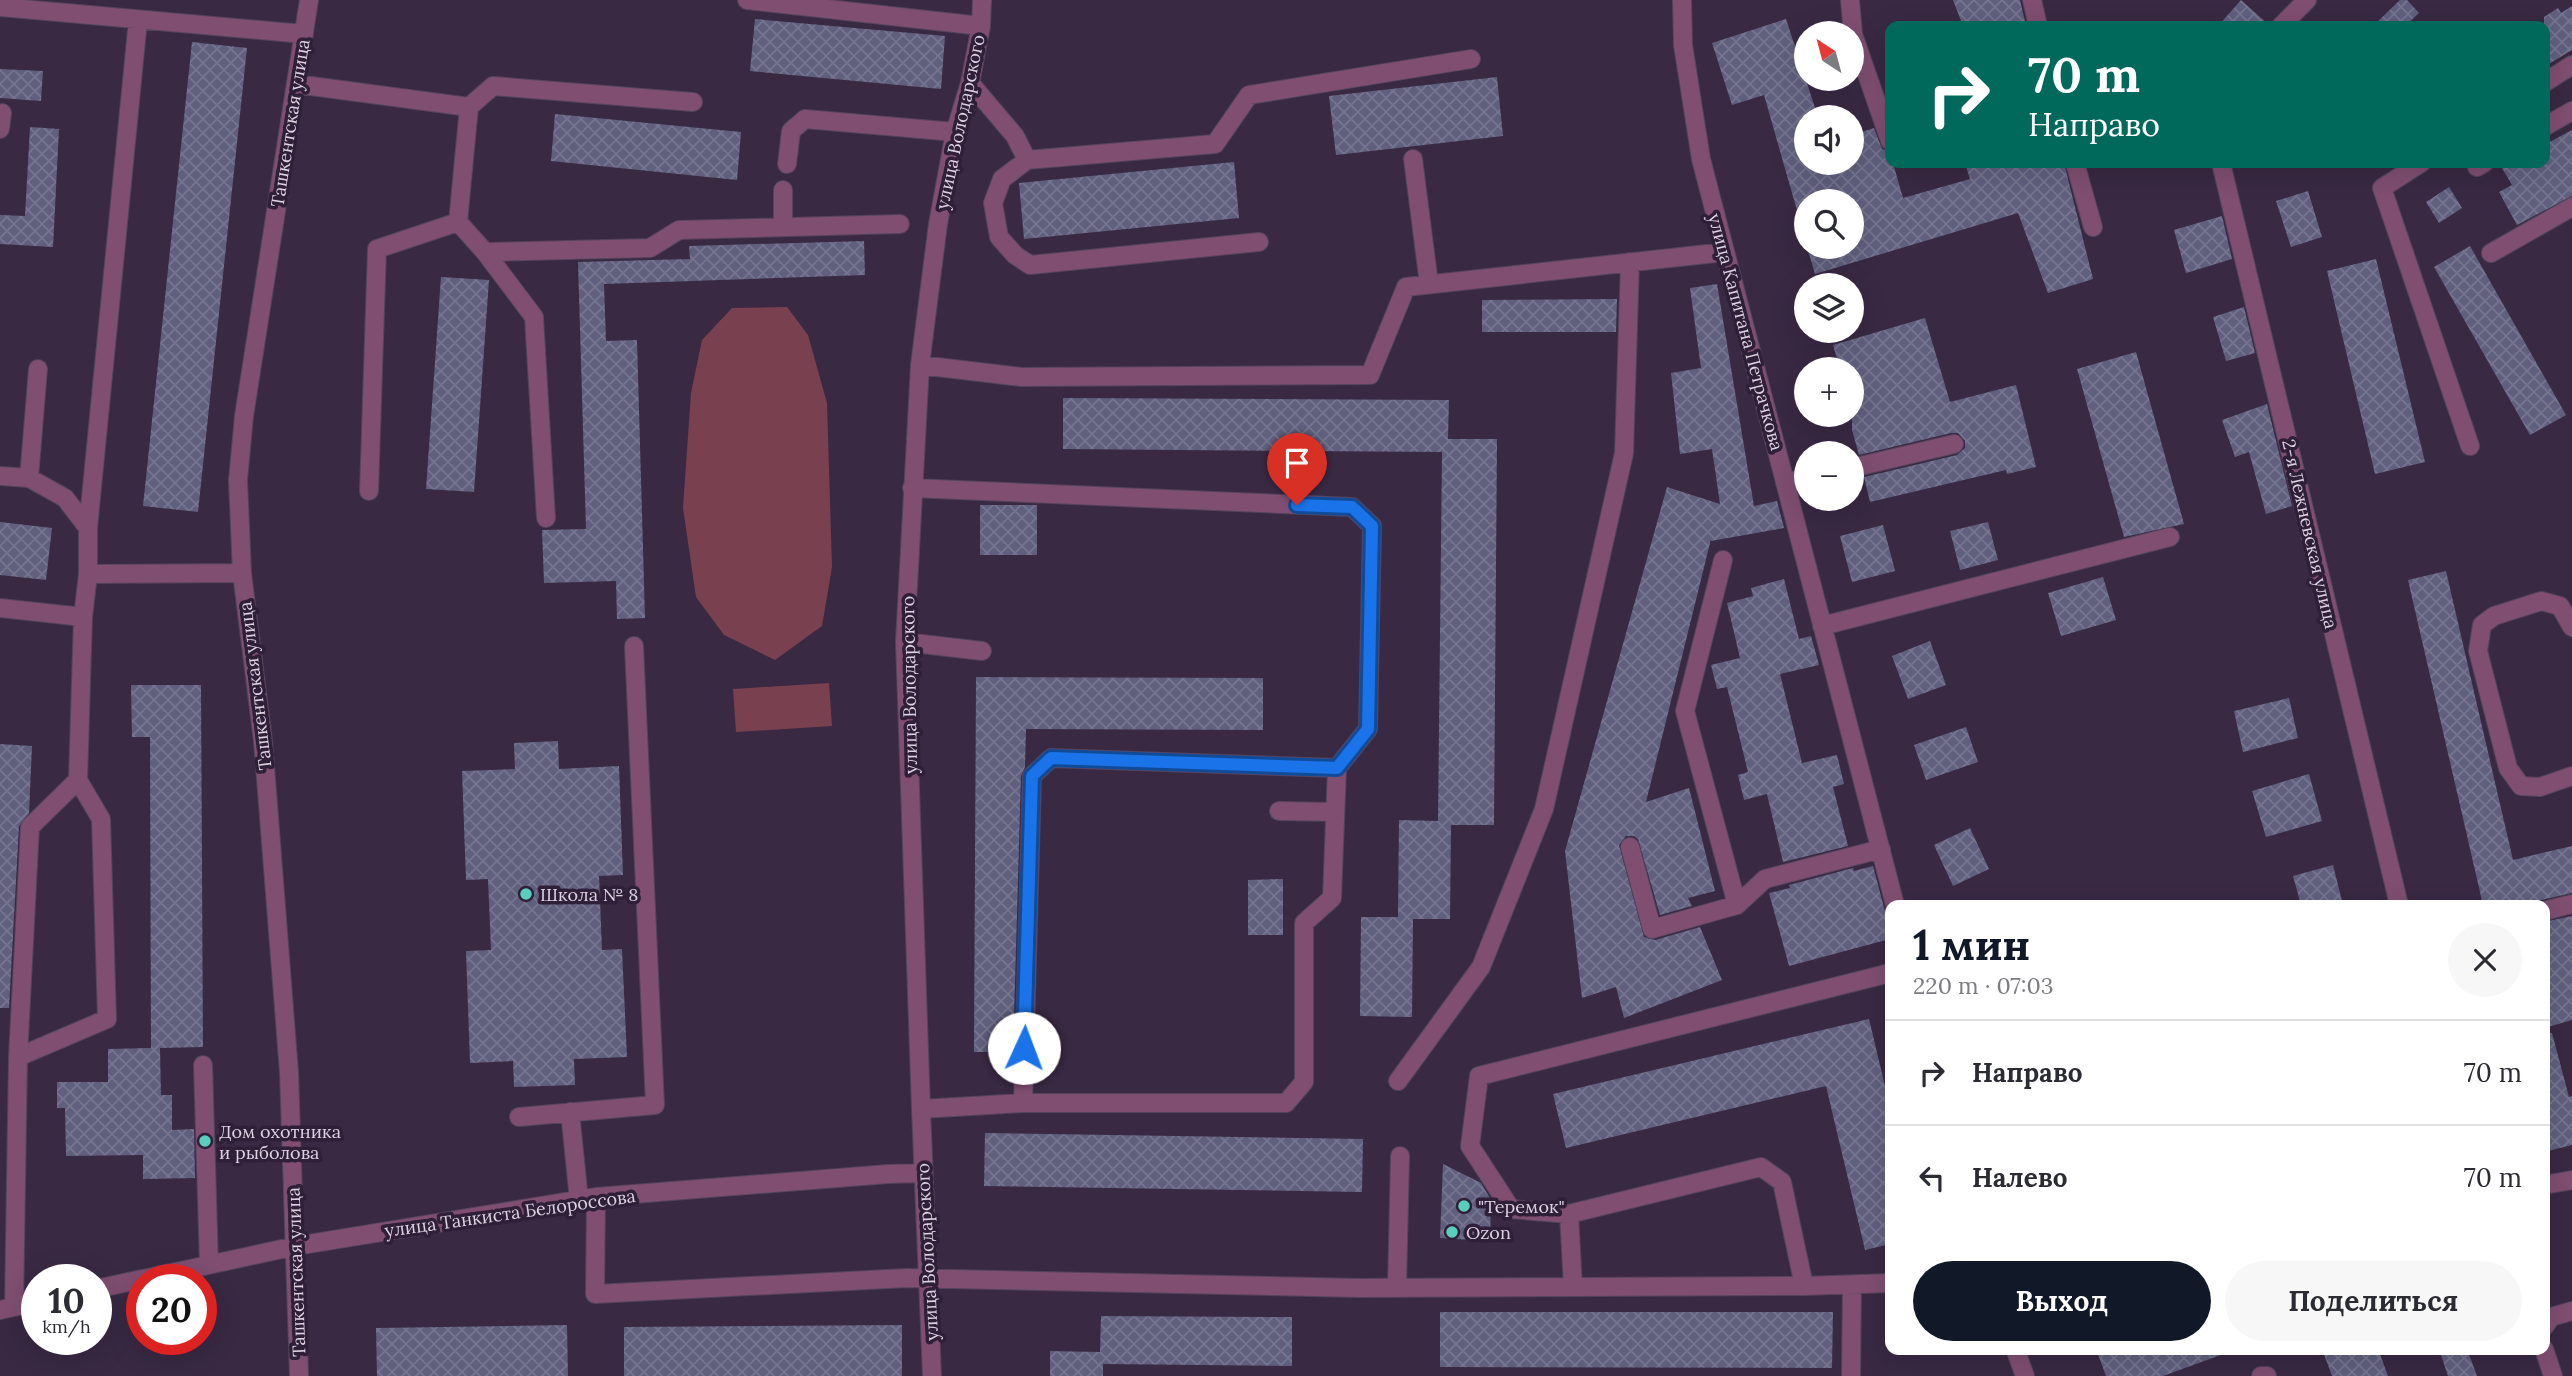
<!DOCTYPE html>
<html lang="ru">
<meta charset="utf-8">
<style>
body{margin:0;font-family:Lora,serif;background:#f7f7f7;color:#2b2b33;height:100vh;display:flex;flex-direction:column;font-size:26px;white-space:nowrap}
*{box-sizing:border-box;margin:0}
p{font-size:23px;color:#7c7c81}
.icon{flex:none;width:38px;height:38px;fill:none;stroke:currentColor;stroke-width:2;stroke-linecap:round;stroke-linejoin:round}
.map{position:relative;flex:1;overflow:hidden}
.side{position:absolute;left:1885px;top:900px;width:665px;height:455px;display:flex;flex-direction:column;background:#fff;border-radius:14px;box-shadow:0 7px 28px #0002}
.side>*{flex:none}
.guide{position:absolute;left:1885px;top:21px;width:665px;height:147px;border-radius:14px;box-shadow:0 7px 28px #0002;background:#00695c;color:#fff;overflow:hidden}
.needle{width:46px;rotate:324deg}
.tools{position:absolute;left:1794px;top:21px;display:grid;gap:14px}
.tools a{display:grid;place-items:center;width:70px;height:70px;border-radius:50%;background:#fff;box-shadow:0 7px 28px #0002;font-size:35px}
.speed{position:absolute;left:21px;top:1264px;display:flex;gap:14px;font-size:35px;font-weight:700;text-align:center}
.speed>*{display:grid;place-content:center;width:91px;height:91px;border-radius:50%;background:#fff;box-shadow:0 7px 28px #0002;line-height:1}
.speed small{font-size:18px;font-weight:400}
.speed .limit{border:10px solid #d22;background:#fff;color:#111}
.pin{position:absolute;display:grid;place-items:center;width:60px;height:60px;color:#fff;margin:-72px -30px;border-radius:50% 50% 50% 0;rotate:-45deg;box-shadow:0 0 7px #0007}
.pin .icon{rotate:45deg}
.me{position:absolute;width:77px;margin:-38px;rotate:2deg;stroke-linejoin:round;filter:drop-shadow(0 0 5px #0008)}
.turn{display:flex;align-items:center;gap:24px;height:147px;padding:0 28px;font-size:32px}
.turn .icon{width:91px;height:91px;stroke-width:2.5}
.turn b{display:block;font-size:49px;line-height:60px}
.round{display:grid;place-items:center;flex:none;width:74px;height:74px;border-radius:37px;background:#f7f7f7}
.summary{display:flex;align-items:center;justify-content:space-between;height:119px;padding:0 28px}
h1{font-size:42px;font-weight:700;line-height:52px;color:#111827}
.action{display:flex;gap:14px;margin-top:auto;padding:14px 28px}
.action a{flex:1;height:80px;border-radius:42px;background:#111827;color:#fff;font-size:28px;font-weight:700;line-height:80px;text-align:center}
.action a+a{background:#f7f7f7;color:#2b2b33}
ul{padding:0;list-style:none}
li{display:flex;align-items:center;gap:21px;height:105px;padding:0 28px;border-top:2px solid #e1e1e2}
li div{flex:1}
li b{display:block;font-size:26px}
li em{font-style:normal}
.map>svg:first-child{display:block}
.grass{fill:#79414f}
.building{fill:url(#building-cross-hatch)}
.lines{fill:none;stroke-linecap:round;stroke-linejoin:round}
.minor-casing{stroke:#53445c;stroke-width:20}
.minor{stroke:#7f4e71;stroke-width:18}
.route-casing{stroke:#114b97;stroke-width:18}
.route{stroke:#1a73e8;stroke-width:12}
.poi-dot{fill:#5acebc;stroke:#2f1f38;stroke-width:2.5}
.labels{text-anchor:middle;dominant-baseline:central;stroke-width:7;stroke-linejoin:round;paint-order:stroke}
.street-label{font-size:18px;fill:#dcd2e2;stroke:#2f1f38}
.poi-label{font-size:18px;fill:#dcd2e2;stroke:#2f1f38;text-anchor:start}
</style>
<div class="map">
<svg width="2572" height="1376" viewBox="0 0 2572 1376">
<defs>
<pattern id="building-cross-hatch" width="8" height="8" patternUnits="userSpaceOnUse" patternTransform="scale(1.75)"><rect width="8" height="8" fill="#605f7e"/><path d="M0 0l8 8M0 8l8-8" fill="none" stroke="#767590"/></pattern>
</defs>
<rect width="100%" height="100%" fill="#392943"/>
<!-- grass -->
<path class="grass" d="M 787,307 L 808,335 L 827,403 L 832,567 L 822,626 L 775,660 L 724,635 L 696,597 L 683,508 L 691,393 L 702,340 L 732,308 Z
M 829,683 L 832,726 L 736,732 L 733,689 Z"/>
<!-- building -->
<path class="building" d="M 1953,0 L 2020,0 L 2026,26 L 1963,26 Z
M 2241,0 L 2270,26 L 2218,26 Z
M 2400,0 L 2407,0 L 2419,13 L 2405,26 L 2373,26 Z
M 2572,6 L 2572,50 L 2544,67 L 2544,17 L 2558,8 L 2561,13 Z
M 755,19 L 945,36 L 941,89 L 750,71 Z
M 1786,19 L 1818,117 L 1806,117 L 1806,163 L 1852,163 L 1852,135 L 1874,128 L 1882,149 L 1890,152 L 1890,163 L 1893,163 L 1903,198 L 1970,179 L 1965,163 L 2064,163 L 2093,279 L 2048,293 L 2018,213 L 1815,274 L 1807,247 L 1852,247 L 1852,201 L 1806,201 L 1806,220 L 1800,221 L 1764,95 L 1732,105 L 1712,43 Z
M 192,42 L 247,48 L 198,512 L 143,506 Z
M 0,69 L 43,71 L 41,101 L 0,98 Z
M 1497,77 L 1503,136 L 1336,155 L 1329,96 Z
M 555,114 L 741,132 L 737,180 L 551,161 Z
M 30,127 L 59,129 L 53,247 L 0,244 L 0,215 L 25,216 Z
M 2572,130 L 2572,196 L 2517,225 L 2499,192 L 2512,185 L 2499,163 L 2544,163 L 2544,145 Z
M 1234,162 L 1239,218 L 1024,239 L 1019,183 Z
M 2449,187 L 2462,208 L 2439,223 L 2426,202 Z
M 2308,191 L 2322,237 L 2291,247 L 2276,201 Z
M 2222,216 L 2232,259 L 2186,273 L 2174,230 Z
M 864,241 L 865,275 L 604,284 L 606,341 L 637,340 L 645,618 L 617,619 L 616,581 L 544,583 L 542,530 L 586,529 L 578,262 L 690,259 L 689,246 Z
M 2470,246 L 2566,415 L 2530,435 L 2434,267 Z
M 2376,259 L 2425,462 L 2375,474 L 2327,271 Z
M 441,277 L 489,280 L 474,492 L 426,489 Z
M 1717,284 L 1754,506 L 1777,501 L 1784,528 L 1711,541 L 1711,539 L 1646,802 L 1689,788 L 1715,891 L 1688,898 L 1692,906 L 1660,915 L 1638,839 L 1634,836 L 1626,836 L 1619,845 L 1644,937 L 1655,940 L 1700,927 L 1722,980 L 1624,1018 L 1616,987 L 1582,998 L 1565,851 L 1667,487 L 1720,504 L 1712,449 L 1680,454 L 1671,373 L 1701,368 L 1690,288 Z
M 1617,299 L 1616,332 L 1482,332 L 1482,300 Z
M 2244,307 L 2255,353 L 2226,361 L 2213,317 Z
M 1925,318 L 1950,402 L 2016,385 L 2036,467 L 2007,474 L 2006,470 L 1870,502 L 1864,477 L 1957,455 L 1965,448 L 1965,441 L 1958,433 L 1951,433 L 1859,455 L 1852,430 L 1852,369 L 1840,369 L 1833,345 Z
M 2136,352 L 2184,524 L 2124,537 L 2077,369 Z
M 1063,398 L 1449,400 L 1448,439 L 1497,439 L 1494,825 L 1451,825 L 1450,919 L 1413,919 L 1412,1017 L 1360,1016 L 1361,917 L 1398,917 L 1399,820 L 1438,821 L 1442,452 L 1063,449 Z
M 2267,404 L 2292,506 L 2266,514 L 2249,452 L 2235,457 L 2222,420 Z
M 980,505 L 1037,505 L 1037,555 L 980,555 Z
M 0,522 L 52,528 L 46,580 L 0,575 Z
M 1988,522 L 1998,560 L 1960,570 L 1950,531 Z
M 1883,525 L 1895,571 L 1852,582 L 1840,536 Z
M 2446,571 L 2513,860 L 2572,846 L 2572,893 L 2541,900 L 2535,905 L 2483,905 L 2408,580 Z
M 2103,577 L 2116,620 L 2061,636 L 2048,593 Z
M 1784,579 L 1799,639 L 1811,636 L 1819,665 L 1780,674 L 1802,763 L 1837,755 L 1844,784 L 1833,787 L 1848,846 L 1783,862 L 1767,794 L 1744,800 L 1738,775 L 1748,772 L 1727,687 L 1717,689 L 1711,665 L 1740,658 L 1727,603 L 1753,596 L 1751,588 Z
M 1930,641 L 1946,685 L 1908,699 L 1892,656 Z
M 976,677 L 1263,678 L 1263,730 L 1026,729 L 1025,767 L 1021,776 L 1013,1052 L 974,1052 Z
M 131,685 L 201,685 L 203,1047 L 160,1048 L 161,1095 L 172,1095 L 172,1130 L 194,1129 L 195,1178 L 143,1179 L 143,1155 L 66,1156 L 65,1108 L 57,1108 L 57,1082 L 108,1082 L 108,1049 L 151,1048 L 150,737 L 132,737 Z
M 2289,698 L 2298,738 L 2243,752 L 2234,711 Z
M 1966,727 L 1978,762 L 1926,780 L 1914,745 Z
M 558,741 L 559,769 L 619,766 L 623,875 L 599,876 L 602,950 L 622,949 L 627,1057 L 574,1059 L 575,1085 L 514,1087 L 513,1061 L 470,1063 L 466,951 L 491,950 L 488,879 L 466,880 L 462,771 L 515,769 L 514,743 Z
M 0,744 L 32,746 L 29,813 L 19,826 L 9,1008 L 0,1008 Z
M 2309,774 L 2322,821 L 2266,837 L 2252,791 Z
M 1970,828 L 1989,869 L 1953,886 L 1934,845 Z
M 2333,865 L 2343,905 L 2301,905 L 2293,876 Z
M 1873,866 L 1890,930 L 1890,939 L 1789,966 L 1769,893 L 1790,888 L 1789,885 L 1853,868 L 1854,871 Z
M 1283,879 L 1283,935 L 1248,935 L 1248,880 Z
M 2572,916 L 2572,1020 L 2544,1028 L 2544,922 Z
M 1869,1019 L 1890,1107 L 1890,1244 L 1865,1250 L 1826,1086 L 1566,1148 L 1553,1094 Z
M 2552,1033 L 2569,1097 L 2572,1096 L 2572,1145 L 2544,1152 L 2544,1034 Z
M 985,1133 L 1363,1139 L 1362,1192 L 984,1186 Z
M 1443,1164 L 1481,1183 L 1491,1200 L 1490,1241 L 1440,1238 Z
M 1440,1312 L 1833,1312 L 1832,1368 L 1440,1367 Z
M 1101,1316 L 1292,1317 L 1292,1366 L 1103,1364 L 1103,1376 L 1050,1376 L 1050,1351 L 1100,1352 Z
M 567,1325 L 568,1376 L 377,1376 L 376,1328 Z
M 902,1325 L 902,1376 L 624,1376 L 624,1327 Z
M 2096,1349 L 2229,1349 L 2229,1352 L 2163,1376 L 2106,1376 Z
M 2322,1349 L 2378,1349 L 2388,1376 L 2332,1376 Z
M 2439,1349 L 2467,1349 L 2477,1376 L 2448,1376 Z"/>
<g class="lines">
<defs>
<path id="minor" d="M 747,0 L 981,26
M 1682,0 L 1683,45 L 1701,159 L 1895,905
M 1850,0 L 1853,34 L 1890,141
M 2032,0 L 2038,26
M 0,7 L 304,34
M 2281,26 L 2307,0
M 970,83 L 1015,136 L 1027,160 L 1215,144 L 1249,95 L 1471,59
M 2544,83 L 2572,65
M 296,84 L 469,107 L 493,86 L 693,102
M 2544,127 L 2572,111
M 0,129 L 2,113
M 1413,159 L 1429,284
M 1027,160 L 1002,179 L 993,203 L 999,237 L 1015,255 L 1030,265 L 1259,242
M 2075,163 L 2093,227
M 2221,163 L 2399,905
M 2421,163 L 2382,188 L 2470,446
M 787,164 L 791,131 L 805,119 L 955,132
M 2477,167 L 2484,163
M 458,222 L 485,252 L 650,248 L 679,230 L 900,224
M 783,226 L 783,190
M 485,252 L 534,317 L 546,518
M 2491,253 L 2572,207
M 920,365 L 1021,377 L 1370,375 L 1406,287 L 1725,252
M 1852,468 L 1954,444
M 0,476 L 29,478 L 65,498 L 88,528 L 88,574 L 242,573
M 29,478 L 38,369
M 1785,483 L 1806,478
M 912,488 L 1352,507 L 1372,526 L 1368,729 L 1337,768 L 1051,758 L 1032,776 L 1023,1103 L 921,1109
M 369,491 L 377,249 L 458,222 L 469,107
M 88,528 L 138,20
M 1723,560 L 1685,711 L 1737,905
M 0,608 L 83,617 L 88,574
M 1822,626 L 2170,537
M 2572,627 L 2560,606 L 2541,601 L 2494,616 L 2482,625 L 2478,651 L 2508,768 L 2521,786 L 2540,787 L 2572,776
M 905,642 L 982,651
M 1279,811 L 1335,812
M 1630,847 L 1652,929 L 1737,905 L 1765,879 L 1881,849
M 2544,911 L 2572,904
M 18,1057 L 30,827 L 78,780 L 83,617
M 203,1065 L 209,1265
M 1398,1081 L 1481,967 L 1544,809 L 1624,453 L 1630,262
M 1023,1103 L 1286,1103 L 1304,1082 L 1304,923 L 1332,898 L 1337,768
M 570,1112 L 579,1200
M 519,1117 L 655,1105 L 634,646
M 2544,1185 L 2572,1180
M 596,1197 L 595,1294 L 907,1278 L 1358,1288 L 1804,1286 L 1890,1283
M 1569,1214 L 1573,1287
M 143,1279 L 296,1246 L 596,1197 L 888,1174 L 923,1173
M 1804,1286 L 1782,1182 L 1761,1167 L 1569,1214 L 1511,1209 L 1470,1146 L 1479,1076 L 1890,973
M 1397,1288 L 1400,1156
M 96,1289 L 142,1279
M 14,1307 L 18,1057 L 107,1019 L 101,819 L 78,780
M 0,1310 L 37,1302
M 2544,1327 L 2551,1317 L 2572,1311
M 2015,1349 L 2025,1376
M 2544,1349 L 2553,1376
M 299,1376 L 289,1072 L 263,741 L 242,573 L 238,480 L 244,416 L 309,0
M 932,1376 L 921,1109 L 905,642 L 920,365 L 938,224 L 955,132 L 970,83 L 981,26 L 982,0
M 1851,1376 L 1852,1285
M 2261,1376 L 2267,1376"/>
</defs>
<!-- minor casing -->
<use href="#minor" class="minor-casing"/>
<!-- minor -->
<use href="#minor" class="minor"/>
</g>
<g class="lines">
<defs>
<path id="route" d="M 1024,1048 L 1032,776 L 1051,758 L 1337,768 L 1368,729 L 1372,526 L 1352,507 L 1297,505"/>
</defs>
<!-- route casing -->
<use href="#route" class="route-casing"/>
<!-- route -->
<use href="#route" class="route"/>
</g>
<!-- markers -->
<g class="poi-dot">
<circle cx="526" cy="894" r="7"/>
<circle cx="205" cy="1141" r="7"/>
<circle cx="1464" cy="1206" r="7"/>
<circle cx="1452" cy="1232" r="7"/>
</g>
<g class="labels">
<!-- street labels -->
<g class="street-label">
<text transform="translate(960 122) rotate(-78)">улица Володарского</text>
<text transform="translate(290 123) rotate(-81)">Ташкентская улица</text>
<text transform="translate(1746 332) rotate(75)">улица Капитана Петрачкова</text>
<text transform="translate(2310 534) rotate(77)">2-я Лежневская улица</text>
<text transform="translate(909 685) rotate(-91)">улица Володарского</text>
<text transform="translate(255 686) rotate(-97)">Ташкентская улица</text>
<text transform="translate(510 1213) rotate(-8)">улица Танкиста Белороссова</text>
<text transform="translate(927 1252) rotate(-93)">улица Володарского</text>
<text transform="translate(296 1272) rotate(-92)">Ташкентская улица</text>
</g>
<!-- poi labels -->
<g class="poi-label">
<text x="540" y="894">Школа № 8</text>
<text x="219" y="1131">Дом охотника<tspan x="219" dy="21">и рыболова</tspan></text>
<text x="1478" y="1206">"Теремок"</text>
<text x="1466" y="1232">Ozon</text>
</g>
</g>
</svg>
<div class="tools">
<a><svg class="needle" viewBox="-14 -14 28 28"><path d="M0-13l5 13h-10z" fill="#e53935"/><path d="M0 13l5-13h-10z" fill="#7c7c81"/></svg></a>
<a><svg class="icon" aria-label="sound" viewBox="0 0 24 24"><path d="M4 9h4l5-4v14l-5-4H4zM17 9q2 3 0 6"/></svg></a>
<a><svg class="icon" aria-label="search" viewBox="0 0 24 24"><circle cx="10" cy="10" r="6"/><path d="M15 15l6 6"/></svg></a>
<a><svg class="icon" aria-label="layers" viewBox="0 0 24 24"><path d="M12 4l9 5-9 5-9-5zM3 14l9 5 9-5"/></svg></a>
<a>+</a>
<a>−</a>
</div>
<div class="speed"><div>10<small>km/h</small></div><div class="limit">20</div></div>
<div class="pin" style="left:1297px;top:505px;background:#d93025"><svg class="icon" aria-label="arrive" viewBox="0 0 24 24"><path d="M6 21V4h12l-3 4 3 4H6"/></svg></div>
<svg class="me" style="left:1024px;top:1048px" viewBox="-20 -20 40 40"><circle r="19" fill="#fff"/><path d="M0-13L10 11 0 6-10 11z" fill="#1a73e8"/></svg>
<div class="guide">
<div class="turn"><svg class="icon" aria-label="right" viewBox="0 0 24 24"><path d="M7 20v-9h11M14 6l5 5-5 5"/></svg><div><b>70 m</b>Направо</div></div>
</div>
<section class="side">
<div class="summary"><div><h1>1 мин</h1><p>220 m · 07:03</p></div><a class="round"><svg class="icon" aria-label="close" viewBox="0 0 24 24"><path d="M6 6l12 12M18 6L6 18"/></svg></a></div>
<ul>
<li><svg class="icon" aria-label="right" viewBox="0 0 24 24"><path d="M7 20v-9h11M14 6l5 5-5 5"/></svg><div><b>Направо</b></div><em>70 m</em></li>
<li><svg class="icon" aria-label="left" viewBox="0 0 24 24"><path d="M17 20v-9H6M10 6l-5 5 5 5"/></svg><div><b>Налево</b></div><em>70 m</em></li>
</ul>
<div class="action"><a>Выход</a><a>Поделиться</a></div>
</section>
</div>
